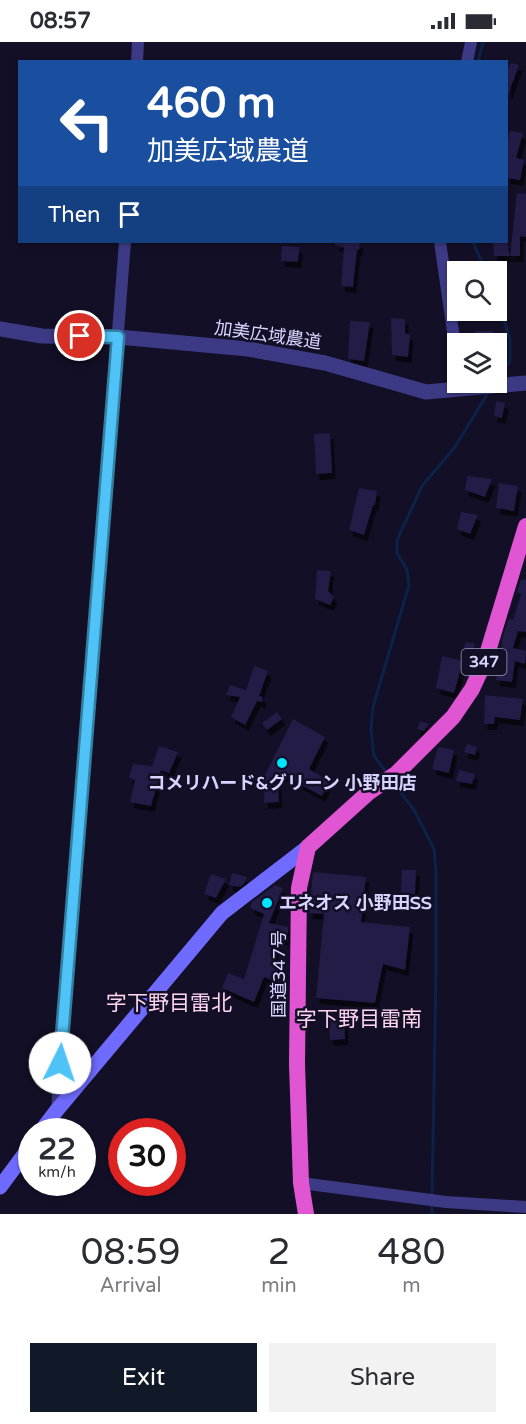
<!DOCTYPE html>
<meta charset="utf-8">
<style>
body{margin:0;font-family:"Varela Round","Noto Sans JP",sans-serif;background:#f2f2f3;color:#2b2b33;height:100vh;display:flex;flex-direction:column;font-size:22px;white-space:nowrap}
*{box-sizing:border-box;margin:0}
p{font-size:20px;color:#7c7c81}
.icon{flex:none;width:33px;height:33px;fill:none;stroke:currentColor;stroke-width:2;stroke-linecap:round;stroke-linejoin:round}
.map{position:relative;height:1172px;overflow:hidden}
.panel{display:flex;flex-direction:column;background:#fff;flex:1}
.panel>*{flex:none}
.guide{position:absolute;left:18px;top:18px;width:490px;height:183px;border-radius:0px;box-shadow:0 2px 4px #0004;background:#1a4fa0;color:#fff;overflow:hidden}
.tools{position:absolute;left:447px;top:219px;display:grid;gap:12px}
.tools a{display:grid;place-items:center;width:60px;height:60px;border-radius:0px;background:#fff;box-shadow:0 2px 4px #0004;font-size:30px}
.speed{position:absolute;left:18px;top:1076px;display:flex;gap:12px;font-size:30px;font-weight:700;text-align:center}
.speed>*{display:grid;place-content:center;width:78px;height:78px;border-radius:50%;background:#fff;box-shadow:0 2px 4px #0004;line-height:1}
.speed small{font-size:15px;font-weight:400}
.speed .limit{border:9px solid #d22;background:#fff;color:#111}
.pin{position:absolute;display:grid;place-items:center;width:51px;height:51px;color:#fff;margin:-26px;border:3px solid #fff;border-radius:50%;box-shadow:0 2px 6px #0007}
.me{position:absolute;width:66px;margin:-33px;rotate:4deg;stroke-linejoin:round;filter:drop-shadow(0 0 4px #0008)}
.turn{display:flex;align-items:center;gap:21px;height:126px;padding:0 30px;font-size:27px}
.turn .icon{width:78px;height:78px;stroke-width:2.5}
.turn b{display:block;font-size:42px;line-height:51px}
.then{display:flex;align-items:center;height:57px;padding:0 30px;background:#0003;gap:12px;font-size:22px}
.eta{display:flex;justify-content:space-evenly;align-items:center;height:102px;text-align:center}
.eta b{font-size:36px;font-weight:600;line-height:42px}
.cta{display:flex;gap:12px;margin-top:auto;padding:12px 30px}
.cta a{flex:1;height:69px;border-radius:0px;background:#111827;color:#fff;font-size:24px;font-weight:600;line-height:69px;text-align:center}
.cta a+a{background:#f2f2f3;color:#2b2b33}
.status{display:flex;justify-content:space-between;align-items:center;height:42px;padding:0 30px;background:#fff;direction:ltr}
.status svg{height:16px;fill:currentColor}
.map>svg:first-child{display:block}
.lines{fill:none;stroke-linecap:round;stroke-linejoin:round}
.stream{stroke:#0c2248;stroke-width:3}
.building{fill:#241b47;filter:url(#shadow)}
.minor{stroke:#3d3a85;stroke-width:12}
.tertiary{stroke:#3d3a85;stroke-width:15}
.secondary{stroke:#6f6bff;stroke-width:15}
.trunk{stroke:#e055d1;stroke-width:16}
.route-casing{stroke:#337fa1;stroke-width:15}
.route{stroke:#4fc3f7;stroke-width:10}
.poi-dot{fill:#00e5ff;stroke:#130f26;stroke-width:2}
.labels{text-anchor:middle;dominant-baseline:central;stroke-width:5;stroke-linejoin:round;paint-order:stroke}
.shield{fill:#130f26;stroke:#9e99be;stroke-width:1.5}
.shield-label{font-size:16px;font-weight:bold;fill:#d9d4ff}
.street-label{font-size:18px;fill:#d9d4ff;stroke:#130f26}
.poi-label{font-size:18px;font-weight:bold;fill:#d9d4ff;stroke:#130f26}
.quarter-label{font-size:21px;fill:#ffd6f0;stroke:#130f26}
</style>
<div class="status"><b>08:57</b><svg viewBox="0 0 49 12"><path d="M0 12V9h3v3zM5 12V6h3v6zM10 12V3h3v9zM15 12V0h3v12zM26 1h20v11H26zM47 4h2v5h-2z"/></svg></div>
<div class="map">
<svg width="526" height="1172" viewBox="0 0 526 1172">
<defs>
<filter id="shadow"><feDropShadow dx="3.5" dy="6" stdDeviation="0" flood-color="#0009"/></filter>
</defs>
<rect width="100%" height="100%" fill="#130f26"/>
<g class="lines">
<!-- stream -->
<path class="stream" d="M 478,20 L 483,0
M 473,200 L 486,230
M 496,251 L 510,298 L 510,319 L 498,337
M 387,731 L 374,714 L 371,687 L 373,665 L 409,543 L 407,528 L 397,511 L 397,498 L 422,444 L 455,405 L 489,349
M 392,739 L 414,768 L 434,807 L 436,829 L 436,933 L 432,1155
M 432,1162 L 432,1172"/>
</g>
<!-- building -->
<path class="building" d="M 510,21 L 519,23 L 508,53 L 507,27 Z
M 510,89 L 523,91 L 516,116 L 524,118 L 520,138 L 507,136 L 507,100 Z
M 517,151 L 526,152 L 526,195 L 520,194 L 520,214 L 510,214 Z
M 336,200 L 360,200 L 359,208 L 357,208 L 353,245 L 341,244 L 344,205 L 335,203 Z
M 493,200 L 507,200 L 510,214 L 494,214 Z
M 282,204 L 299,205 L 298,220 L 281,219 Z
M 391,276 L 405,277 L 405,291 L 410,293 L 408,315 L 392,313 Z
M 350,279 L 370,280 L 364,319 L 348,317 Z
M 475,289 L 493,289 L 493,302 L 474,302 Z
M 496,359 L 505,361 L 502,376 L 494,374 Z
M 330,391 L 332,431 L 316,432 L 314,392 Z
M 467,434 L 492,437 L 485,455 L 465,448 Z
M 499,441 L 518,444 L 514,469 L 496,466 Z
M 359,446 L 377,449 L 375,463 L 373,463 L 364,493 L 349,488 Z
M 461,470 L 478,473 L 470,492 L 457,487 Z
M 317,528 L 331,529 L 328,549 L 334,555 L 330,563 L 315,557 Z
M 521,537 L 526,538 L 526,590 L 518,589 L 513,606 L 526,609 L 525,622 L 515,619 L 512,640 L 496,638 L 503,594 L 509,577 L 513,578 L 521,552 L 517,550 Z
M 466,600 L 475,602 L 473,611 L 463,608 Z
M 442,614 L 463,619 L 454,651 L 436,646 Z
M 254,624 L 268,629 L 259,654 L 263,655 L 262,660 L 257,659 L 245,683 L 231,675 L 240,655 L 226,653 L 230,643 L 246,648 Z
M 485,653 L 523,657 L 520,678 L 495,675 L 494,682 L 484,682 Z
M 277,670 L 282,677 L 267,688 L 262,681 Z
M 293,677 L 325,695 L 309,727 L 329,739 L 322,754 L 277,730 L 279,760 L 264,761 L 265,733 Z
M 420,679 L 429,682 L 424,689 L 417,687 Z
M 467,702 L 477,705 L 475,713 L 464,710 Z
M 159,704 L 178,710 L 169,731 L 161,728 L 151,764 L 130,760 L 135,738 L 129,736 L 133,722 L 152,724 Z
M 438,705 L 454,708 L 449,731 L 432,727 Z
M 459,728 L 475,732 L 472,742 L 456,739 Z
M 402,828 L 416,828 L 415,852 L 401,852 Z
M 313,830 L 366,835 L 361,880 L 410,885 L 405,928 L 383,922 L 375,961 L 316,956 L 324,872 L 309,871 Z
M 232,831 L 247,835 L 244,842 L 240,845 L 229,843 Z
M 211,832 L 226,837 L 216,856 L 204,852 Z
M 275,843 L 283,846 L 269,881 L 288,885 L 288,891 L 287,897 L 278,897 L 272,924 L 284,933 L 281,942 L 264,935 L 254,960 L 222,946 L 228,931 L 244,937 L 264,872 L 250,866 L 252,860 Z
M 329,975 L 344,976 L 345,997 L 330,998 Z"/>
<g class="lines">
<!-- minor -->
<path class="minor" d="M 137,20 L 138,0
M 467,20 L 471,0
M 440,200 L 458,324
M 57,1068 L 125,200
M 301,1141 L 446,1160 L 526,1165"/>
<!-- tertiary -->
<path class="tertiary" d="M 0,287 L 42,294 L 118,295 L 248,307 L 325,321 L 426,350 L 526,341"/>
<!-- secondary -->
<path class="secondary" d="M 41,1089 L 57,1068 L 222,871 L 308,805
M 0,1145 L 32,1102"/>
<!-- trunk -->
<path class="trunk" d="M 306,1172 L 301,1141 L 297,1022 L 299,846 L 308,805 L 368,751 L 397,731 L 453,675 L 472,647 L 485,619 L 526,484"/>
</g>
<g class="lines">
<defs>
<path id="route" d="M 60,1021 L 118,295 L 80,294"/>
</defs>
<!-- route casing -->
<use href="#route" class="route-casing"/>
<!-- route -->
<use href="#route" class="route"/>
</g>
<!-- markers -->
<g class="poi-dot">
<circle cx="282" cy="721" r="6"/>
<circle cx="267" cy="861" r="6"/>
</g>
<g class="labels">
<!-- shield labels -->
<rect class="shield" x="461.5" y="607" width="45" height="26" rx="4.5"/>
<g class="shield-label">
<text x="484" y="620">347</text>
</g>
<!-- street labels -->
<g class="street-label">
<text transform="translate(268 293) rotate(8)">加美広域農道</text>
<text transform="translate(279 932) rotate(-90)">国道347号</text>
</g>
<!-- poi labels -->
<g class="poi-label">
<text x="282" y="741">コメリハード&amp;グリーン 小野田店</text>
<text x="279" y="861" text-anchor="start">エネオス 小野田SS</text>
</g>
<!-- quarter labels -->
<g class="quarter-label">
<text x="169" y="961">字下野目雷北</text>
<text x="359" y="977">字下野目雷南</text>
</g>
</g>
</svg>
<div class="tools">
<a><svg class="icon" aria-label="search" viewBox="0 0 24 24"><circle cx="10" cy="10" r="6"/><path d="M15 15l6 6"/></svg></a>
<a><svg class="icon" aria-label="layers" viewBox="0 0 24 24"><path d="M12 4l9 5-9 5-9-5zM3 14l9 5 9-5"/></svg></a>
</div>
<div class="speed"><div>22<small>km/h</small></div><div class="limit">30</div></div>
<div class="pin" style="left:80px;top:294px;background:#d93025"><svg class="icon" aria-label="arrive" viewBox="0 0 24 24"><path d="M6 21V4h12l-3 4 3 4H6"/></svg></div>
<svg class="me" style="left:60px;top:1021px" viewBox="-20 -20 40 40"><circle r="19" fill="#fff"/><path d="M0-13L10 11 0 6-10 11z" fill="#4fc3f7"/></svg>
<div class="guide">
<div class="turn"><svg class="icon" aria-label="left" viewBox="0 0 24 24"><path d="M17 20v-9H6M10 6l-5 5 5 5"/></svg><div><b>460 m</b>加美広域農道</div></div>
<div class="then">Then<svg class="icon" aria-label="arrive" viewBox="0 0 24 24"><path d="M6 21V4h12l-3 4 3 4H6"/></svg></div>
</div>
</div>
<section class="panel">
<div class="eta">
<div><b>08:59</b><p>Arrival</p></div>
<div><b>2</b><p>min</p></div>
<div><b>480</b><p>m</p></div>
</div>
<div class="cta"><a>Exit</a><a>Share</a></div>
</section>
